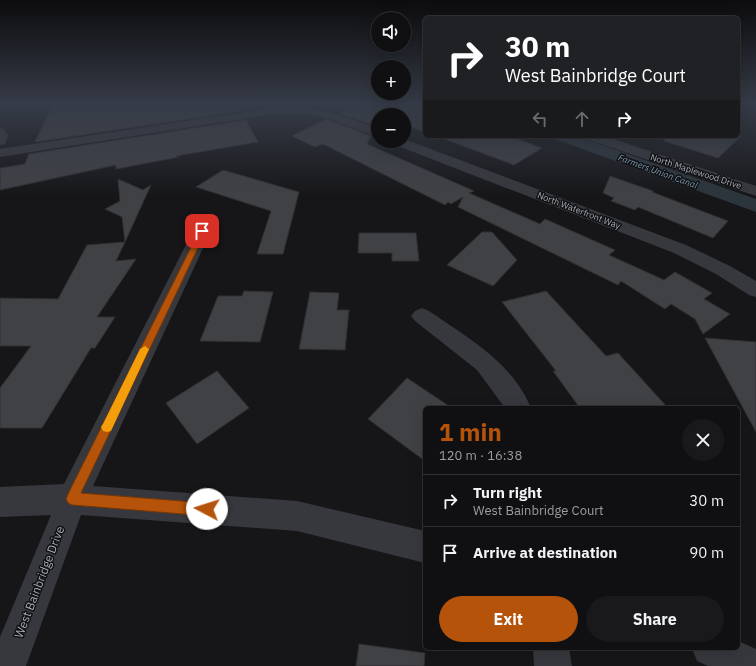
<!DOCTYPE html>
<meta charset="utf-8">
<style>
body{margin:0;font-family:"IBM Plex Sans",sans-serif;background:#19191b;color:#f1f3f6;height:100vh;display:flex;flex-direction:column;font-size:15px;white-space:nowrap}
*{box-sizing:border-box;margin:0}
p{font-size:13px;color:#9c9d9f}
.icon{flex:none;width:22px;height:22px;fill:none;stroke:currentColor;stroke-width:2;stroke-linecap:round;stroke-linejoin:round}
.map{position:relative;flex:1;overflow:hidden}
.details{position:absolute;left:423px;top:406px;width:317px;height:244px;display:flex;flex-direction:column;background:#101012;border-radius:6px;box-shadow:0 4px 16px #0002,0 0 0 1px #303032}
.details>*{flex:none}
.top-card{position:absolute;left:423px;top:16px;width:317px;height:122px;border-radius:6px;box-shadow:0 4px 16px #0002,0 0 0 1px #303032;background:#202124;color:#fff;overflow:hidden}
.fabs{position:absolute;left:371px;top:12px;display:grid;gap:8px}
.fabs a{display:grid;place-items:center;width:40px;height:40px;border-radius:50%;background:#101012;box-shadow:0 4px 16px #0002,0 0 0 1px #303032;font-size:20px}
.pin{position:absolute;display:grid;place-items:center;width:34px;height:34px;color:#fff;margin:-17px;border-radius:8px;box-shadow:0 2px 6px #0006}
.me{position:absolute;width:44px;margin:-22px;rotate:275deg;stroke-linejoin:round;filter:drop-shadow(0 0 3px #0008)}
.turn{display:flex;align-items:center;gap:14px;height:84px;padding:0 16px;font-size:18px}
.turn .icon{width:52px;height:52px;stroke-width:2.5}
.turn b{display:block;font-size:28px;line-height:34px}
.lanes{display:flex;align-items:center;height:38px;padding:0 16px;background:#0003;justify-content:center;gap:20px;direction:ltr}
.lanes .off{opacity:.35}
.round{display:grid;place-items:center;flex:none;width:42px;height:42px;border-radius:21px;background:#19191b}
.summary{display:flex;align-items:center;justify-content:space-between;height:68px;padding:0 16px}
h1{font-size:24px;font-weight:800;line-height:30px;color:#b45309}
.action{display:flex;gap:8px;margin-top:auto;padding:8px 16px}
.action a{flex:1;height:46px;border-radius:24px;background:#b45309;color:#fff;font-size:16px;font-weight:800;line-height:46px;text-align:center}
.action a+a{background:#19191b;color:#f1f3f6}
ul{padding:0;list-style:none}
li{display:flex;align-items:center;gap:12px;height:52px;padding:0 16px;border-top:1px solid #303032}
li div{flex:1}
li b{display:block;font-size:15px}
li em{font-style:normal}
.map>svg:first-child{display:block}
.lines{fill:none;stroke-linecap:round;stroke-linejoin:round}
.canal{fill:#2c353c;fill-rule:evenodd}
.building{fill:#404145;stroke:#303034}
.minor{fill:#37383d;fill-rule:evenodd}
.route{fill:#b45309;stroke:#753606}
.slow{fill:#f59e0b}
.labels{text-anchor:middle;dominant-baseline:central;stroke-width:3;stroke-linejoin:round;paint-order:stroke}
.far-water-label{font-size:9px;font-style:italic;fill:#7f9bb3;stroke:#111113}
.far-street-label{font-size:9px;fill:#a8adb8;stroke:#111113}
.near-street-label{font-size:12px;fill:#a8adb8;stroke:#111113}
</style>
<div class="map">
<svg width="756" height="666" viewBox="0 0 756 666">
<rect width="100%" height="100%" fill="#161618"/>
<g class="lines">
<!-- canal -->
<path class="canal" d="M 553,136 L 576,136 L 756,199 L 756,212 L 555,139 Z"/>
</g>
<!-- building -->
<path class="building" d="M 54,103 L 85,103 L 91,108 L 122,103 L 145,103 L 147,105 L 161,103 L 237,103 L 242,111 L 35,142 Z
M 353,103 L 425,103 L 425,132 L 404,124 L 404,115 L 378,115 L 375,126 L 338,113 L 354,105 Z
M 326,119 L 371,136 L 367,144 L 474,191 L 469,193 L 540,224 L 545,219 L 615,250 L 609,255 L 664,280 L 675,272 L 712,293 L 704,299 L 730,314 L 703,334 L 695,319 L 671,304 L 665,309 L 621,281 L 618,285 L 458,207 L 463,197 L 451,204 L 448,202 L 445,205 L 323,144 L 315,147 L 292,136 Z
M 246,120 L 258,142 L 176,156 L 179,157 L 116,169 L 116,165 L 0,190 L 0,168 L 25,164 L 29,154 Z
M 442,136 L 509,136 L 542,148 L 514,165 L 442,138 Z
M 665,136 L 741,136 L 718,158 L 664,141 Z
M 223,170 L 299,192 L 283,254 L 257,254 L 271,211 L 196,187 Z
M 610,176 L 653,191 L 652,192 L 728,221 L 713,238 L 638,207 L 635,210 L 611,201 L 614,198 L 603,193 Z
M 118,179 L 143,190 L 151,185 L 125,242 L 122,217 L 105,209 L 120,201 Z
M 482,232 L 492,232 L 517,260 L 493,286 L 447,265 Z
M 359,233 L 416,233 L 419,261 L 392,261 L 392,253 L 358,253 Z
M 125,242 L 116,261 L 136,259 L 97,317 L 115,317 L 95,348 L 91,348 L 42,428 L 0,428 L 0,388 L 31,346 L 0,346 L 0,298 L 58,299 L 87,245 Z
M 244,291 L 273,292 L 260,342 L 200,341 L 218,296 L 242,296 Z
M 546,291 L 606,356 L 618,353 L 668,408 L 580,408 L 553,371 L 556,371 L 502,302 Z
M 310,292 L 339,293 L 337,310 L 349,310 L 345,350 L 299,349 Z
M 705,338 L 756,342 L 756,432 Z
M 217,371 L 249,408 L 197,444 L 166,403 Z
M 407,378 L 452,408 L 425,408 L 425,461 L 368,419 Z
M 359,644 L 425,653 L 424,666 L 356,666 Z"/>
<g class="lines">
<!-- minor -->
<path class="minor" d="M 279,107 C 319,107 342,115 378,129 L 378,137 L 327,118 L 301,113 L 279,113 L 0,157 L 0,149 Z
M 0,128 L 4,129 L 8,135 L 5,144 L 0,145 Z
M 585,136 L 604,136 L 756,186 L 756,196 L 586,139 Z
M 404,139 L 686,245 L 730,266 L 756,281 L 756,297 L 749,295 L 716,274 L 674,253 L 393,144 L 391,141 L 404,141 Z
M 202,226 L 208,227 L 211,231 L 93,486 L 297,501 L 425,531 L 425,563 L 297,531 L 81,515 L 26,666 L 0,666 L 0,637 L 51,515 L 0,517 L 0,487 L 64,484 L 193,231 L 196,227 Z
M 422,308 L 429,311 C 467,337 513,363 531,408 L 505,408 L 477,370 L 415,321 L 411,316 L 415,311 Z
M 738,641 L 756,649 L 756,666 L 708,666 L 697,661 L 692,648 L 738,648 Z
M 533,648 L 569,648 L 572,666 L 534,666 Z"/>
</g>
<!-- sky -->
<linearGradient id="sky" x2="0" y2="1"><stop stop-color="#0c0c0d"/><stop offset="0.53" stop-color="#363c48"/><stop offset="1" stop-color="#363c48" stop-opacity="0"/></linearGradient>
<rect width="756" height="196" fill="url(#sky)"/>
<!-- route -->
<path class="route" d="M 200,229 L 202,229 L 206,231 L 81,493 L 207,503 L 211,505 L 213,509 L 211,514 L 207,516 L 72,505 L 68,503 L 66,499 L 68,494 Z"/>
<!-- slow -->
<path class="slow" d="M 145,346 L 149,349 L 111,431 L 107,432 L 103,431 L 101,427 L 103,424 L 140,349 Z"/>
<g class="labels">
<!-- far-water labels -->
<g class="far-water-label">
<text transform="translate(658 171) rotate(20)">Farmers Union Canal</text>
</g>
<!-- far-street labels -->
<g class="far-street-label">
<text transform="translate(696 171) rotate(18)">North Maplewood Drive</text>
<text transform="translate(579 210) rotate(21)">North Waterfront Way</text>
</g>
<!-- near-street labels -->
<g class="near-street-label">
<text transform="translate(39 582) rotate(-69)">West Bainbridge Drive</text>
</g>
</g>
</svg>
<div class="fabs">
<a><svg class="icon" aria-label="sound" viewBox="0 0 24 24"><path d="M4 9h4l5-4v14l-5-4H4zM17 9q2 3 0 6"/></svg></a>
<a>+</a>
<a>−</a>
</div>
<div class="pin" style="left:202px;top:231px;background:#d93025"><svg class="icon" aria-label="arrive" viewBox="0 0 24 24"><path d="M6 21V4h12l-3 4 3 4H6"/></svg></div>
<svg class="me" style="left:207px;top:509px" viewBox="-20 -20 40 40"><circle r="19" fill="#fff"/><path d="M0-13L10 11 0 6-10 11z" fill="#b45309"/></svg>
<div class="top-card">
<div class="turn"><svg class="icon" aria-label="right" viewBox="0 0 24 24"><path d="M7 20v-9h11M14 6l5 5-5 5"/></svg><div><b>30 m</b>West Bainbridge Court</div></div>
<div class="lanes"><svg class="icon off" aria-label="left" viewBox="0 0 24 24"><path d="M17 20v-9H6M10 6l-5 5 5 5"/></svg><svg class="icon off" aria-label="ahead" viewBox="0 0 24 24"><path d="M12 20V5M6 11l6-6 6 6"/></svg><svg class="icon" aria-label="right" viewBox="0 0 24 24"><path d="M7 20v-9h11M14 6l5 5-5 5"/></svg></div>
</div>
<section class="details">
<div class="summary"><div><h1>1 min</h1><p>120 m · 16:38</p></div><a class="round"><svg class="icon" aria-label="close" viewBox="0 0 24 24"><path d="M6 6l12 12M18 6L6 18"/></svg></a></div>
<ul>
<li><svg class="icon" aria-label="right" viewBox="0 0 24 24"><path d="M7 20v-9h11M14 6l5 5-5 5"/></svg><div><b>Turn right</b><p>West Bainbridge Court</p></div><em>30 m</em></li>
<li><svg class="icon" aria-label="arrive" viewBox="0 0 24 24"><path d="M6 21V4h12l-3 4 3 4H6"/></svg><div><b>Arrive at destination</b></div><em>90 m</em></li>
</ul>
<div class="action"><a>Exit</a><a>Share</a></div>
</section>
</div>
